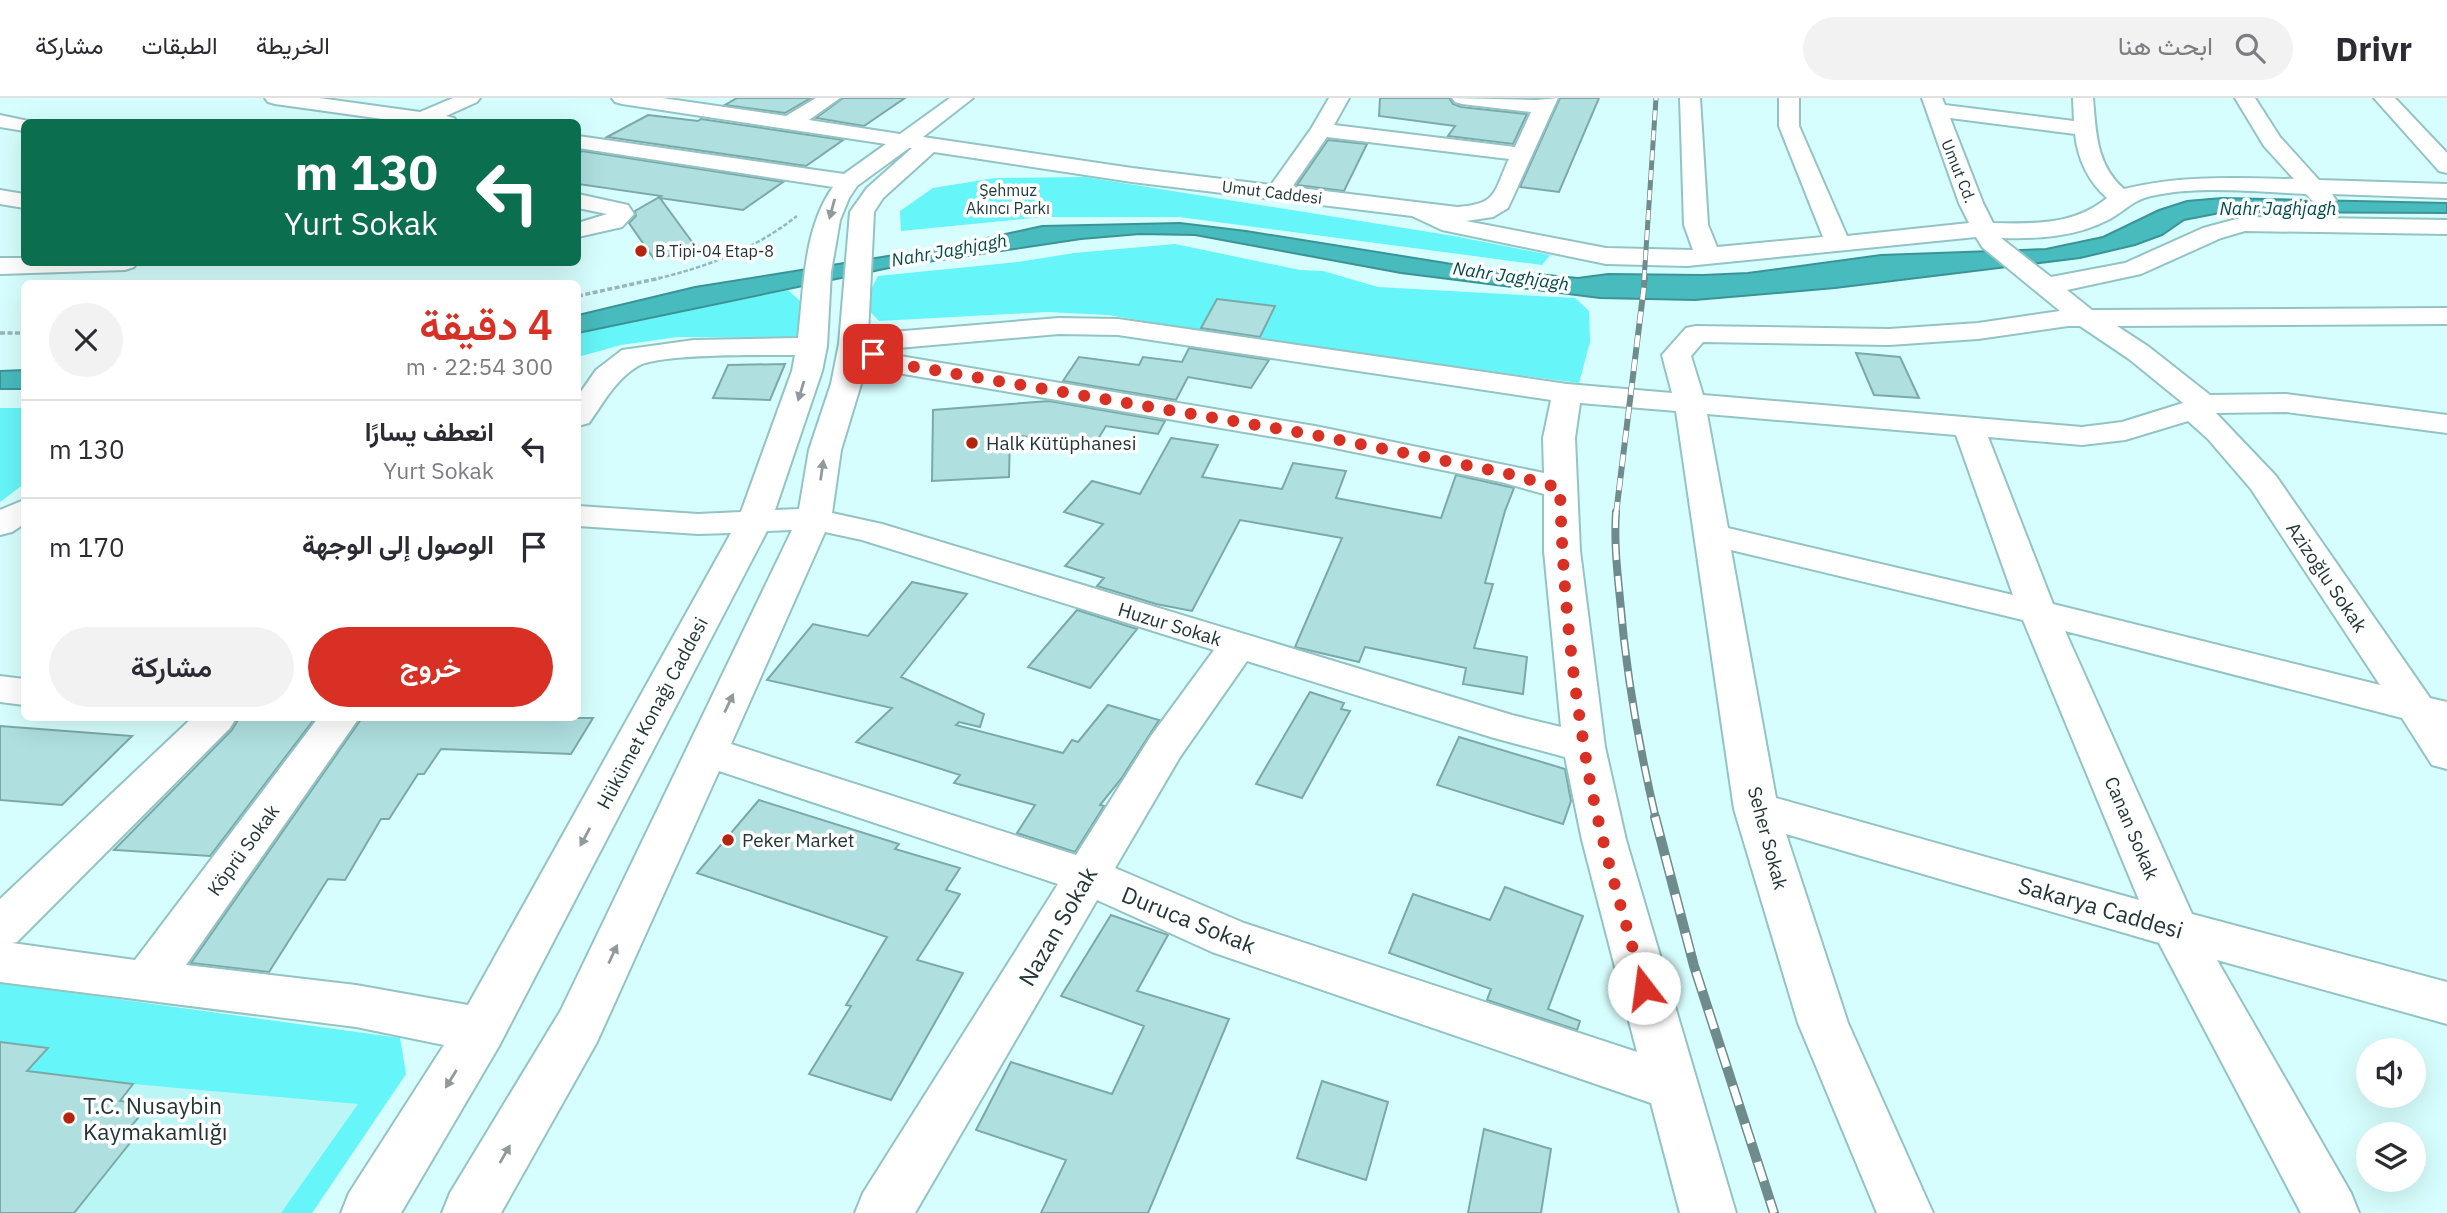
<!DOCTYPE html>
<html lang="ar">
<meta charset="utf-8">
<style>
body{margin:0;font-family:"IBM Plex Sans",Vazirmatn,sans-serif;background:#f2f2f3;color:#2b2b33;direction:rtl;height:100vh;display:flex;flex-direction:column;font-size:26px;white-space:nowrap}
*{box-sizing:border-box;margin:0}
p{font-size:23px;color:#7c7c81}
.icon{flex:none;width:38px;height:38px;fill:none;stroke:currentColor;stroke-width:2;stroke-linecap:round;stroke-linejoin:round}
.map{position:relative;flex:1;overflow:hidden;direction:ltr}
.side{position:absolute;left:21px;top:182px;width:560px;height:441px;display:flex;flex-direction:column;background:#fff;border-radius:10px;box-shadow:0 7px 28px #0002;direction:rtl}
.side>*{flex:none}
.banner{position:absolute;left:21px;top:21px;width:560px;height:147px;border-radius:10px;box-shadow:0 7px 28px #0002;direction:rtl;background:#0b6e4f;color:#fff;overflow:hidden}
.buttons{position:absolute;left:2356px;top:940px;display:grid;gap:14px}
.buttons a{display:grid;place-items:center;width:70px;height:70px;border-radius:50%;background:#fff;box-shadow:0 7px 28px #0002;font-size:35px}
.pin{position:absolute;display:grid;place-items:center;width:60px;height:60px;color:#fff;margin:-30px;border-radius:14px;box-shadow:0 4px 10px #0006}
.me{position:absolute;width:77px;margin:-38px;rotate:345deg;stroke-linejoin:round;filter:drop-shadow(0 0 5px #0008)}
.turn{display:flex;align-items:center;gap:24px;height:147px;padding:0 28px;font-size:32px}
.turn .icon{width:91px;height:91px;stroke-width:2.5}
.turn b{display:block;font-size:49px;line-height:60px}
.round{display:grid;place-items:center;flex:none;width:74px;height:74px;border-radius:37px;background:#f2f2f3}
.overview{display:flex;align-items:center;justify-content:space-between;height:119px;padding:0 28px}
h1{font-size:42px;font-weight:600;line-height:52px;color:#d93025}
.action{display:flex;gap:14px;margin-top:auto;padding:14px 28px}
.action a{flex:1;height:80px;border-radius:42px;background:#d93025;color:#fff;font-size:28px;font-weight:600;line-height:80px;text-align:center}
.action a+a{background:#f2f2f3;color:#2b2b33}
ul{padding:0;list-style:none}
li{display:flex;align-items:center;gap:21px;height:98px;padding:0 28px;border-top:2px solid #e1e1e2}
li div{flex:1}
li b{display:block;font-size:26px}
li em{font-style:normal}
header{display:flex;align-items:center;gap:42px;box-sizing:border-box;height:98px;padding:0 35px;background:#fff;border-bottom:2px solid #e1e1e2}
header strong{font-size:33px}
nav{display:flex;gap:38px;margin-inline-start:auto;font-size:24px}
.search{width:490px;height:63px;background:#f2f2f3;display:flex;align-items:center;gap:18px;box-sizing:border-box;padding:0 24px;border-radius:38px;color:#7c7c81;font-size:26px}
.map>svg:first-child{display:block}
.built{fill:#bbf6f7}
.green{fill:#66f5f8}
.water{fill:#47bbbd;stroke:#3c9395;stroke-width:2}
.building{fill:#afdfdf;stroke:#7ba9aa;stroke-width:2}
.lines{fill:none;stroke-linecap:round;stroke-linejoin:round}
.minor-casing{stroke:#93c3c3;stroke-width:4}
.path-far1{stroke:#97b7b8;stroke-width:2.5;stroke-dasharray:4.5 2;stroke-linecap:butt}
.path{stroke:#97b7b8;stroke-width:3.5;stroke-dasharray:5 2.5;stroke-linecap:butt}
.minor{fill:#fff;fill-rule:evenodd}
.rail-far3-casing{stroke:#6f8b8b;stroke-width:5}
.rail-far2-casing{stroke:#6f8b8b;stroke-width:6}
.rail-far1-casing{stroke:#6f8b8b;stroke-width:8}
.rail-casing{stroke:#6f8b8b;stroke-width:10}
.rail-far3{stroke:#fff;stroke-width:3.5;stroke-dasharray:10;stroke-linecap:butt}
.rail-far2{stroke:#fff;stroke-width:4.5;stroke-dasharray:12;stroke-linecap:butt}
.rail-far1{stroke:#fff;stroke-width:5;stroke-dasharray:16;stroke-linecap:butt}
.rail{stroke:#fff;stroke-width:7;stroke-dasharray:20;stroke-linecap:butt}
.oneway{fill:#919a9b}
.route{stroke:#d93025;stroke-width:12;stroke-dasharray:0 21.6}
.poi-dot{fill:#b3260d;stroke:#fff;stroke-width:2.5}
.labels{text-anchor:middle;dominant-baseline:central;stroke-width:7;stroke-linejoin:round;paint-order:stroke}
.far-street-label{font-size:16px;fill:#233637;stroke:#fff}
.far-park-label{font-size:16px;fill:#213b3b;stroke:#fff}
.far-poi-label{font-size:16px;fill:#233637;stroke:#fff;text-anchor:start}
.far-water-label{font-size:18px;font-style:italic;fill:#004a4b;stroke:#fff}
.poi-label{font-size:19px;fill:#233637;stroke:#fff;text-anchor:start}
.street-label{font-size:19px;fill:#233637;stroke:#fff}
.near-street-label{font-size:23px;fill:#233637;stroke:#fff}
.near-poi-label{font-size:23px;fill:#233637;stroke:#fff;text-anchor:start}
</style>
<header>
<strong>Drivr</strong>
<div class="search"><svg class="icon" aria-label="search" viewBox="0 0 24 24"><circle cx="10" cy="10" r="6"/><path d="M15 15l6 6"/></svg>ابحث هنا</div>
<nav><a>الخريطة</a><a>الطبقات</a><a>مشاركة</a></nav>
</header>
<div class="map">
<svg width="2447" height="1115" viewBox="0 0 2447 1115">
<rect width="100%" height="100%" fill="#d7fefe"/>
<!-- built -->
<path class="built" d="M 0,885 L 400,940 L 406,976 L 312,1115 L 0,1115 Z"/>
<!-- green -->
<path class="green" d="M 1085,79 L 1454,138 L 1550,157 L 1542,167 L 1179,119 L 1043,119 L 901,133 L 900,113 L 933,90 L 995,80 Z
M 1175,146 L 1300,172 L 1323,173 L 1378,189 L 1575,200 L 1589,213 L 1590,244 L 1579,285 L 1277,245 L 1108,217 L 1047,214 L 879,223 L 863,206 L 878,178 L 1018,164 L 1074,155 Z
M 788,192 L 800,203 L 800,240 L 678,239 L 621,247 L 578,259 L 578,235 Z
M 0,310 L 24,310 L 24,386 L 0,404 Z
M 0,885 L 400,940 L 406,976 L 312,1115 L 281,1115 L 358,1006 L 133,986 L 48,975 L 34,993 L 12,990 L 47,951 L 0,944 Z"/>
<!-- water -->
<path class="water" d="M 2222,100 L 2447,105 L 2447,115 L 2225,114 L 2184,122 L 2162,137 L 2135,147 L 2080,160 L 1835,190 L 1695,202 L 1600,200 L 1401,175 L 1195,137 L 1140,136 L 1081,141 L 894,169 L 578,235 L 578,217 L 695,189 L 950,148 L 1042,128 L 1180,125 L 1246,133 L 1477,170 L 1578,180 L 1608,176 L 1703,177 L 1748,175 L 1881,157 L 2046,151 L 2103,139 L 2159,112 L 2187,103 Z
M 24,272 L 24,291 L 0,291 L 0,273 Z"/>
<!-- building -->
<path class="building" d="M 737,0 L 811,0 L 785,15 L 725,7 Z
M 843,0 L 905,0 L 864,28 L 816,20 Z
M 1380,0 L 1449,0 L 1453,6 L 1461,9 L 1527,16 L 1513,46 L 1448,38 L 1455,28 L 1379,18 Z
M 1560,0 L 1599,0 L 1559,94 L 1520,89 Z
M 648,17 L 698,23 L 701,21 L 843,42 L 806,68 L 607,39 Z
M 1328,42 L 1367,46 L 1344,93 L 1297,87 Z
M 582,53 L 783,84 L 743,112 L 660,100 L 698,152 L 654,161 L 629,125 L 636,118 L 635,113 L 661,98 L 578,86 L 578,56 Z
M 1217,201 L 1275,208 L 1260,239 L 1201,230 Z
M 1189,250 L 1269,262 L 1251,290 L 1188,279 L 1176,302 L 1063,283 L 1079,259 L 1139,267 L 1143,259 L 1182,264 Z
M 1856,255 L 1900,259 L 1919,300 L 1874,297 Z
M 785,266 L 770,302 L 713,300 L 728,267 Z
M 1049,303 L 1165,323 L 1158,336 L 1106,328 L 1093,349 L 1010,336 L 1009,379 L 932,383 L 933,312 Z
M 1171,340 L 1218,347 L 1202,379 L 1282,391 L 1293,365 L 1346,373 L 1336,400 L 1441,420 L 1456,377 L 1514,390 L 1505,413 L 1485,485 L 1493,486 L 1474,550 L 1527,559 L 1523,596 L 1463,586 L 1466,570 L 1365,549 L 1359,564 L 1295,549 L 1342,440 L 1240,422 L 1192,513 L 1156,506 L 1097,488 L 1104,480 L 1065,468 L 1103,426 L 1064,414 L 1092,383 L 1140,396 Z
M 912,484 L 967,496 L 901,579 L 984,616 L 980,629 L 959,624 L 956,627 L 1063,655 L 1072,642 L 1078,644 L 1108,607 L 1159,622 L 1121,681 L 1100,707 L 1104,708 L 1075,754 L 1017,735 L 1035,707 L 954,685 L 960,677 L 856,644 L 892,610 L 767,582 L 813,526 L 868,538 Z
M 1077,512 L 1137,531 L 1090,590 L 1028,569 Z
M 1310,594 L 1344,605 L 1341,611 L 1350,613 L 1302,700 L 1256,686 Z
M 239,620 L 315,620 L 210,758 L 114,752 L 232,632 Z
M 362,620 L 593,620 L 571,656 L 441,651 L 424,676 L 418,676 L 389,721 L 381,721 L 345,782 L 328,781 L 269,874 L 191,865 Z
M 0,628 L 132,638 L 62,707 L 0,702 Z
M 1459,639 L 1565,671 L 1571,703 L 1563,726 L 1437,687 Z
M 759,702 L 899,746 L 895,751 L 960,770 L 946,792 L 960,796 L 917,862 L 963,875 L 891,1002 L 809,976 L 851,908 L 846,907 L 887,839 L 697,775 Z
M 1505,789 L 1583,818 L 1548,911 L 1580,923 L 1577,932 L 1487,902 L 1491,891 L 1389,855 L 1413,796 L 1490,822 Z
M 1111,817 L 1168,837 L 1137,893 L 1229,921 L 1148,1115 L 1041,1115 L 1066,1062 L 976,1032 L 1011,964 L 1112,996 L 1144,928 L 1061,898 Z
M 0,944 L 48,950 L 27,973 L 133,986 L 120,1003 L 149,1007 L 127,1033 L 138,1035 L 74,1115 L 0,1115 Z
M 1322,983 L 1388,1004 L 1366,1082 L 1297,1060 Z
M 1484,1031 L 1551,1051 L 1541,1115 L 1468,1115 Z"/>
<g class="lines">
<defs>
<path id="minor" d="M 265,0 L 319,0 L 420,14 L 453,0 L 480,0 L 477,4 L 446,18 L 454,20 L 457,24 L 404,24 L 275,6 L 268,4 Z
M 612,0 L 662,0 L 786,18 L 816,0 L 840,0 L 809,22 L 900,36 L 950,0 L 973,0 L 923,39 L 1132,70 L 1271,87 L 1311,31 L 1329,0 L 1349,0 L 1334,27 L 1515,49 L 1531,14 L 1462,6 L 1455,4 L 1452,0 L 1537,2 L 1558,0 L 1508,110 L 1493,119 L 1466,123 L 1606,150 L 1693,152 L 1684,127 L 1680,0 L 1700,0 L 1708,127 L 1717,149 L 1823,139 L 1779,28 L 1779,0 L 1799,0 L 1799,28 L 1847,138 L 1969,125 L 1959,105 L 1922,0 L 1942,0 L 1945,7 L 2074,23 L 2073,0 L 2093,0 C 2096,34 2096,67 2124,91 C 2180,77 2237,80 2294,81 L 2264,48 L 2235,0 L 2255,0 L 2280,39 L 2319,82 L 2447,86 L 2447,100 L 2332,96 L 2336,102 L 2332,107 C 2319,110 2314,105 2306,96 C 2257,94 2199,87 2151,98 C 2133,102 2126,112 2110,121 C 2076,139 2040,141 2001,140 L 2051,179 L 2125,165 L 2203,130 L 2244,119 L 2447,122 L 2447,136 L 2245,133 L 2221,140 L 2141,176 L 2067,192 L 2092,212 L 2447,210 L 2447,226 L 2117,228 L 2149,249 L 2210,297 L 2286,296 L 2447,317 L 2447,335 L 2286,314 L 2216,315 L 2276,378 L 2430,600 L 2447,604 L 2447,671 L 2432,667 L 2402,620 L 2065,533 L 2192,816 L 2447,884 L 2447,926 L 2217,862 L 2351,1095 L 2359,1115 L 2301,1115 L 2159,845 L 1786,736 L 1848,925 L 1933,1115 L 1877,1115 L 1798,925 L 1734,711 L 1676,313 L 1580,305 L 1575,340 L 1580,453 L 1605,649 L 1626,742 L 1736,1115 L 1680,1115 L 1651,1005 L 1212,854 L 1097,802 L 915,1115 L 855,1115 L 863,1095 L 1058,786 L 719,673 L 597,944 L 501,1115 L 442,1115 L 450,1095 L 561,912 L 792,432 L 767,433 L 499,948 L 401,1115 L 341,1115 L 349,1095 L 444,947 L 356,929 L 0,884 L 0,801 L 192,620 L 236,620 L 230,630 L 17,844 L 12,845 L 135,862 L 318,620 L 359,620 L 186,867 L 356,887 L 468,907 L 731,435 L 698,436 L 578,428 L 578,408 L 698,416 L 741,414 L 792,273 L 795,257 C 766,257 658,255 638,268 C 615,282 604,304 589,325 L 578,328 L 578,298 L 596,272 L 622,252 L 694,242 L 798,240 C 804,190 803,131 833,89 L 578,50 L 578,38 L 844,76 L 886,46 L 622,6 L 615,4 ZM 1950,20 L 2075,36 C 2078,62 2088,83 2107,100 C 2074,127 2034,126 1993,125 L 1983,105 ZM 1327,39 L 1509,61 C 1493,95 1498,106 1457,109 L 1292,89 ZM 909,50 L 912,50 L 867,90 L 850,114 L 839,246 L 831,286 L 809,352 L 799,411 L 775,412 L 822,273 L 827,248 L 831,174 L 840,122 L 849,100 L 857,88 ZM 934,54 L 1132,84 L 1412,118 L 1442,132 L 1606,166 L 1687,168 L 1976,139 L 1982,149 L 2060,213 L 1978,225 L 1889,231 L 1696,228 L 1686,230 L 1662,257 L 1672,295 L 1567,286 L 1118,221 L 1059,220 L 868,236 L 874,114 L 883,100 ZM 2068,228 L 2080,228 L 2129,261 L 2183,305 L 2122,324 L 2082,329 L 1703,297 L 1691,258 L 1703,244 L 1889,247 L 1978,241 ZM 1059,236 L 1118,237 L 1551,302 L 1543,340 L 1544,375 L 1315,328 L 900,258 L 887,251 ZM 864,263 L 892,274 L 1315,346 L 1501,384 L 1544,396 L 1544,453 L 1561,629 L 1512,617 L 882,426 L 832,415 L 841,352 L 861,286 ZM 1707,316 L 1956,337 L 2013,497 L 1728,430 ZM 2188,323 L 2208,341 L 2251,391 L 2380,587 L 2053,506 L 1988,339 L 2082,347 L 2125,342 ZM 825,434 L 862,442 L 1214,552 L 1151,638 L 1076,757 L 731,646 ZM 1731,452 L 2023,522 L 2139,802 L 1776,700 ZM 1247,563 L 1494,640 L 1565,659 L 1582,742 L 1637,954 L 1244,825 L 1115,770 L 1180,659 Z
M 2374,0 L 2395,0 L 2447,55 L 2447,75 L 2439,73 Z
M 0,17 L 33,24 L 24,24 L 24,33 L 0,29 Z
M 0,92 L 24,96 L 24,110 L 0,106 Z
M 578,96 L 628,107 L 634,116 L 622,129 L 578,139 L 578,125 L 607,116 L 578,110 Z
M 0,160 L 24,160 L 24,164 L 137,164 L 134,169 L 125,172 L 0,176 Z
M 24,402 L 24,426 L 12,434 L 0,437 L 0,412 Z
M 0,578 L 24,581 L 24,607 L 0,604 Z"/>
</defs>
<!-- minor casing -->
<use href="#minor" class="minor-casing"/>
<!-- path-far1 -->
<path class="path-far1" d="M 652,182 C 706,169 754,152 797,118"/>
<!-- path -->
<path class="path" d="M 578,198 L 660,180
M 0,235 L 24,235"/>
<!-- minor -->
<use href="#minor" class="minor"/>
<defs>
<path id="rail-far3" d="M 1644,182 L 1656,0"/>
<path id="rail-far2" d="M 1616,416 L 1645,180"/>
<path id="rail-far1" d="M 1616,414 C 1614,443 1617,472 1620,501 C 1626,575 1639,649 1656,721"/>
<path id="rail" d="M 1655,719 L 1694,868 L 1774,1115"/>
</defs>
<!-- rail-far3 casing -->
<use href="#rail-far3" class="rail-far3-casing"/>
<!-- rail-far2 casing -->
<use href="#rail-far2" class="rail-far2-casing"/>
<!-- rail-far1 casing -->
<use href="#rail-far1" class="rail-far1-casing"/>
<!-- rail casing -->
<use href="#rail" class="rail-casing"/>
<!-- rail-far3 -->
<use href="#rail-far3" class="rail-far3"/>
<!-- rail-far2 -->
<use href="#rail-far2" class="rail-far2"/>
<!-- rail-far1 -->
<use href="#rail-far1" class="rail-far1"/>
<!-- rail -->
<use href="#rail" class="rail"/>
</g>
<!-- one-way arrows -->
<defs><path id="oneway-solid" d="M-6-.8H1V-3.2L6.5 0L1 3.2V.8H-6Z" transform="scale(1.75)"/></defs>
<g class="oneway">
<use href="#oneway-solid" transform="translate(832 111) rotate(105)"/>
<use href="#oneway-solid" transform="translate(801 293) rotate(107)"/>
<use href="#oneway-solid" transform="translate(822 372) rotate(-82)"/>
<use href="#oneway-solid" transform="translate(729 605) rotate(-65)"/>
<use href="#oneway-solid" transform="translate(585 739) rotate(118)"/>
<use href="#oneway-solid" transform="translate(613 856) rotate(-65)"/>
<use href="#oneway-solid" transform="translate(451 981) rotate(122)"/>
<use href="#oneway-solid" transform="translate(505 1056) rotate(-60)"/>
</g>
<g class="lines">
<!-- route -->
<path class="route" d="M 873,256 L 892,265 L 1315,337 L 1505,375 L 1560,390 C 1562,476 1570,563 1584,648 C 1596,730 1622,811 1644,890"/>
</g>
<!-- markers -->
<g class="poi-dot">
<circle cx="641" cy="153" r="7"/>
<circle cx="972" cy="345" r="7"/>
<circle cx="728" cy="742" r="7"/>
<circle cx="69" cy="1020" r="7"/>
</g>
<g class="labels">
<!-- far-street labels -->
<g class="far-street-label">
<text transform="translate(1959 73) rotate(68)">Umut Cd.</text>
<text transform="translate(1272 94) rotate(7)">Umut Caddesi</text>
</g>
<!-- far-park labels -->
<g class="far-park-label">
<text x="1008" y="92">Şehmuz<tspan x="1008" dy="18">Akıncı Parkı</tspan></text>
</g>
<!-- far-poi labels -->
<g class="far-poi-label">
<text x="655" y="153">B Tipi-04 Etap-8</text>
</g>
<!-- far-water labels -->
<g class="far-water-label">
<text x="2278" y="110">Nahr Jaghjagh</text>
<text transform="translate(949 152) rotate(-10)">Nahr Jaghjagh</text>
<text transform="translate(1511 178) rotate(8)">Nahr Jaghjagh</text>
</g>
<!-- poi labels -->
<g class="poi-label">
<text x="986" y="345">Halk Kütüphanesi</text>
<text x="742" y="742">Peker Market</text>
</g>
<!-- street labels -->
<g class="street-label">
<text transform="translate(2327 479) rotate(56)">Azizoğlu Sokak</text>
<text transform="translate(1170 526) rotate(17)">Huzur Sokak</text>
<text transform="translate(652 615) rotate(-62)">Hükümet Konağı Caddesi</text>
<text transform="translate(2132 730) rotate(67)">Canan Sokak</text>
<text transform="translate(1768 740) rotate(75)">Seher Sokak</text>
<text transform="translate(243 752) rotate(-54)">Köprü Sokak</text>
</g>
<!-- near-street labels -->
<g class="near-street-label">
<text transform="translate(2101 809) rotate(16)">Sakarya Caddesi</text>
<text transform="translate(1189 821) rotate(22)">Duruca Sokak</text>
<text transform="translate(1057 828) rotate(-60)">Nazan Sokak</text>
</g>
<!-- near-poi labels -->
<g class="near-poi-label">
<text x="83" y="1007">T.C. Nusaybin<tspan x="83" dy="26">Kaymakamlığı</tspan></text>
</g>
</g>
</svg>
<div class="buttons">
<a><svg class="icon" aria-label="sound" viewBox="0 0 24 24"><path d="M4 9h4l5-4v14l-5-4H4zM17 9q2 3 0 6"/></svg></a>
<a><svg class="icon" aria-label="layers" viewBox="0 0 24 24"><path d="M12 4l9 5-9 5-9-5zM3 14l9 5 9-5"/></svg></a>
</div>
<div class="pin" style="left:873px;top:256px;background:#d93025"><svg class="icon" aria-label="arrive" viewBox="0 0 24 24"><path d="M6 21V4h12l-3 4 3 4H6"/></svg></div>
<svg class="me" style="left:1644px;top:890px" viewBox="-20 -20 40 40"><circle r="19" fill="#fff"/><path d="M0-13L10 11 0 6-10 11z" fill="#d93025"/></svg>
<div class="banner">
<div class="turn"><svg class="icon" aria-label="left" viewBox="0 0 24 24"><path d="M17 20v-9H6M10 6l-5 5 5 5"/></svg><div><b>130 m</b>Yurt Sokak</div></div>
</div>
<section class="side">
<div class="overview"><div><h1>4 دقيقة</h1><p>300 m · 22:54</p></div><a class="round"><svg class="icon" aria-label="close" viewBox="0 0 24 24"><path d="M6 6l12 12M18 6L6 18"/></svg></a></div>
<ul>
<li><svg class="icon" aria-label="left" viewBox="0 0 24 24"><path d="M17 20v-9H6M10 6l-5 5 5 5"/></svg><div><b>انعطف يسارًا</b><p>Yurt Sokak</p></div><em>130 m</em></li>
<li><svg class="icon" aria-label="arrive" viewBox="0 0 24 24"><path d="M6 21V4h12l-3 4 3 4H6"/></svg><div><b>الوصول إلى الوجهة</b></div><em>170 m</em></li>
</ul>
<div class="action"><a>خروج</a><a>مشاركة</a></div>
</section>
</div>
